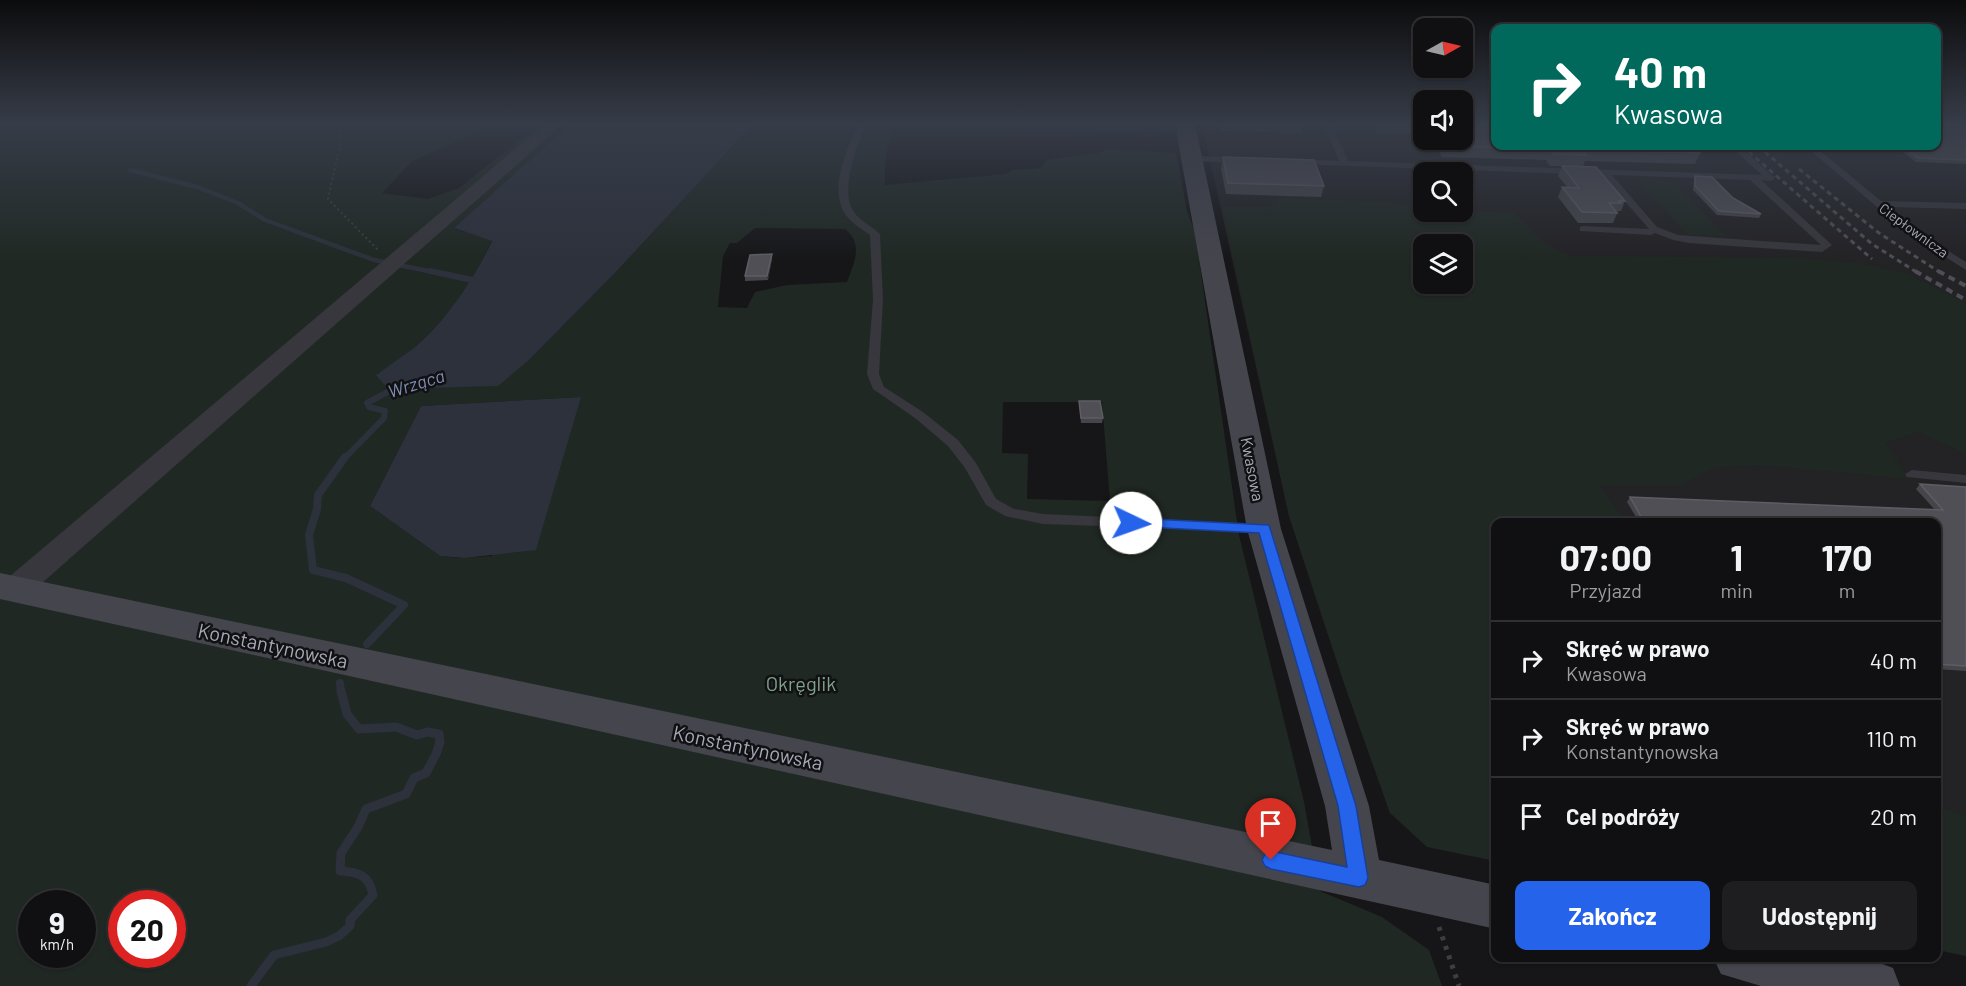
<!DOCTYPE html>
<html lang="pl">
<meta charset="utf-8">
<style>
body{margin:0;font-family:Barlow,sans-serif;background:#1e1e20;color:#f1f3f6;height:100vh;display:flex;flex-direction:column;font-size:22px;white-space:nowrap}
*{box-sizing:border-box;margin:0}
p{font-size:20px;color:#9c9d9f}
.icon{flex:none;width:33px;height:33px;fill:none;stroke:currentColor;stroke-width:2;stroke-linecap:round;stroke-linejoin:round}
.map{position:relative;flex:1;overflow:hidden}
.side{position:absolute;left:1491px;top:518px;width:450px;height:444px;display:flex;flex-direction:column;background:#101012;border-radius:12px;box-shadow:0 2px 4px #0004,0 0 0 2px #303032}
.side>*{flex:none}
.hud{position:absolute;left:1491px;top:24px;width:450px;height:126px;border-radius:12px;box-shadow:0 2px 4px #0004,0 0 0 2px #303032;background:#00695c;color:#fff;overflow:hidden}
.needle{width:39px;rotate:82deg}
.tools{position:absolute;left:1413px;top:18px;display:grid;gap:12px}
.tools a{display:grid;place-items:center;width:60px;height:60px;border-radius:12px;background:#101012;box-shadow:0 2px 4px #0004,0 0 0 2px #303032;font-size:30px}
.speed{position:absolute;left:18px;top:890px;display:flex;gap:12px;font-size:30px;font-weight:700;text-align:center}
.speed>*{display:grid;place-content:center;width:78px;height:78px;border-radius:50%;background:#101012;box-shadow:0 2px 4px #0004,0 0 0 2px #303032;line-height:1}
.speed small{font-size:15px;font-weight:400}
.speed .limit{border:9px solid #d22;background:#fff;color:#111}
.pin{position:absolute;display:grid;place-items:center;width:51px;height:51px;color:#fff;margin:-62px -26px;border-radius:50% 50% 50% 0;rotate:-45deg;box-shadow:0 0 6px #0007}
.pin .icon{rotate:45deg}
.me{position:absolute;width:66px;margin:-33px;rotate:93deg;stroke-linejoin:round;filter:drop-shadow(0 0 4px #0008)}
.turn{display:flex;align-items:center;gap:21px;height:126px;padding:0 24px;font-size:27px}
.turn .icon{width:78px;height:78px;stroke-width:2.5}
.turn b{display:block;font-size:42px;line-height:51px}
.eta{display:flex;justify-content:space-evenly;align-items:center;height:102px;text-align:center}
.eta b{font-size:36px;font-weight:700;line-height:42px}
.primary-button{display:flex;gap:12px;margin-top:auto;padding:12px 24px}
.primary-button a{flex:1;height:69px;border-radius:12px;background:#2563eb;color:#fff;font-size:24px;font-weight:700;line-height:69px;text-align:center}
.primary-button a+a{background:#1e1e20;color:#f1f3f6}
ul{padding:0;list-style:none}
li{display:flex;align-items:center;gap:18px;height:78px;padding:0 24px;border-top:2px solid #303032}
li div{flex:1}
li b{display:block;font-size:22px}
li em{font-style:normal}
.map>svg:first-child{display:block}
.built{fill:#232225;fill-rule:evenodd}
.green{fill:#202823;fill-rule:evenodd}
.water{fill:#2c313c}
.lines{fill:none;stroke-linecap:round;stroke-linejoin:round}
.stream-far3{stroke:#2c313c;stroke-width:4.5}
.stream-far2{stroke:#2c313c;stroke-width:6}
.stream-far1{stroke:#2c313c;stroke-width:8}
.stream{stroke:#2c313c;stroke-width:9}
.path-far1{stroke:#3d3d44;stroke-width:2;stroke-dasharray:2 3;stroke-linecap:butt}
.path{stroke:#3d3d44;stroke-width:5;stroke-dasharray:4 6;stroke-linecap:butt}
.lane{fill:#37373d;fill-rule:evenodd}
.street{fill:#37373d;fill-rule:evenodd}
.secondary{fill:#45454d;fill-rule:evenodd}
.rail-far1{stroke:#4e4e56;stroke-width:3;stroke-dasharray:5 4;stroke-linecap:butt}
.rail{stroke:#4e4e56;stroke-width:4;stroke-dasharray:7 5;stroke-linecap:butt}
.wall{fill:#45454a}
.shaded-wall{fill:#2e2d31}
.building{fill:#504f56;stroke:#5e5d65;stroke-width:1.5}
.route{fill:#2563eb;stroke:#184099;stroke-width:1.5}
.labels{text-anchor:middle;dominant-baseline:central;stroke-width:5;stroke-linejoin:round;paint-order:stroke}
.far-street-label{font-size:14px;fill:#a8a9b8;stroke:#111113}
.street-label{font-size:16px;fill:#a8a9b8;stroke:#111113}
.water-label{font-size:18px;font-style:italic;fill:#7f8eb2;stroke:#111113}
.near-street-label{font-size:20px;fill:#a8a9b8;stroke:#111113}
.near-park-label{font-size:20px;fill:#7fa28a;stroke:#111113}
</style>
<div class="map">
<svg width="1966" height="986" viewBox="0 0 1966 986">
<rect width="100%" height="100%" fill="#161618"/>
<!-- built -->
<path class="built" d="M 1202,124 L 1423,124 L 1424,140 L 1462,140 L 1496,146 L 1936,146 L 1966,124 L 1966,938 L 1937,933 L 1936,522 L 1496,522 L 1390,813 L 1344,683 L 1289,516 ZM 1424,172 L 1462,172 L 1462,212 L 1424,212 ZM 1424,244 L 1462,244 L 1462,284 L 1424,284 Z"/>
<!-- green -->
<path class="green" d="M 0,124 L 496,124 L 412,161 L 382,193 L 428,199 L 459,188 L 540,124 L 571,124 L 455,229 L 492,240 C 475,278 447,320 415,347 C 403,357 389,365 377,374 L 388,389 L 518,368 L 530,359 L 617,271 L 753,124 L 904,124 C 884,133 885,166 885,185 L 1006,174 L 1012,170 L 1041,168 L 1047,160 L 1099,153 L 1108,149 L 1176,153 L 1187,211 L 1195,232 L 1239,535 L 1304,802 L 1320,891 L 1382,917 L 1429,950 L 1442,986 L 0,986 ZM 755,228 L 845,229 C 864,244 854,263 847,282 L 787,285 L 755,292 L 747,308 L 718,307 L 723,256 L 730,243 L 737,243 ZM 580,397 L 492,556 L 459,558 L 440,556 L 370,506 L 421,406 ZM 1003,402 L 1102,402 L 1110,501 L 1027,499 L 1028,454 L 1002,453 ZM 32,903 L 82,903 L 82,954 L 32,954 ZM 122,903 L 172,903 L 172,954 L 122,954 Z
M 1023,124 L 1170,124 L 1174,132 L 1162,134 L 1156,126 L 1128,133 L 1092,129 L 1033,128 Z
M 1639,181 L 1674,182 L 1725,236 L 1687,235 Z
M 1282,198 L 1388,202 L 1423,208 L 1424,212 L 1513,211 L 1544,243 L 1571,256 L 1794,258 L 1860,263 L 1908,274 L 1966,304 L 1966,454 L 1919,432 L 1885,442 L 1909,479 L 1759,465 L 1714,468 L 1680,485 L 1599,485 L 1626,522 L 1496,522 L 1495,861 L 1427,847 L 1390,813 L 1344,683 L 1289,516 L 1222,207 L 1270,207 ZM 1424,244 L 1462,244 L 1462,284 L 1424,284 Z
M 1937,807 L 1966,816 L 1966,956 L 1937,950 Z"/>
<!-- water -->
<path class="water" d="M 571,124 L 753,124 L 617,271 L 530,359 L 498,386 L 388,389 L 376,375 C 389,365 402,357 415,347 C 446,321 475,277 492,241 L 454,228 Z
M 581,397 L 536,550 L 464,558 L 440,556 L 370,506 L 421,406 Z"/>
<g class="lines">
<!-- stream-far3 -->
<path class="stream-far3" d="M 130,170 L 197,187 L 238,203 L 265,220 L 374,260 L 438,273"/>
<!-- stream-far2 -->
<path class="stream-far2" d="M 430,271 L 477,281
M 344,459 L 384,418 L 385,411 L 369,407 L 367,403 L 395,388"/>
<!-- stream-far1 -->
<path class="stream-far1" d="M 345,457 L 318,495 L 317,509 L 309,535 L 313,570 L 346,578 L 404,605 L 367,644
M 340,683 L 341,693"/>
<!-- stream -->
<path class="stream" d="M 251,986 L 274,955 L 326,942 L 339,936 L 350,926 L 350,920 L 373,895 C 369,875 359,872 340,871 L 341,853 L 358,827 L 366,809 L 406,794 L 414,778 L 426,773 L 436,754 L 440,742 L 439,734 L 428,732 L 417,735 L 396,727 L 359,729 L 347,714 L 341,691"/>
<!-- path-far1 -->
<path class="path-far1" d="M 340,124 L 341,141 L 328,199 L 379,251"/>
<!-- path -->
<path class="path" d="M 1439,927 L 1459,986"/>
<!-- lane -->
<path class="lane" d="M 858,124 L 866,124 C 857,146 839,191 854,212 C 860,221 872,226 880,234 L 883,300 L 879,374 L 884,387 L 923,412 L 958,440 L 976,463 L 996,499 L 1014,509 L 1043,514 L 1263,524 L 1268,526 L 1270,529 L 1268,532 L 1043,524 L 1005,516 L 986,505 L 965,468 L 948,446 L 915,418 L 873,389 L 867,374 L 873,300 L 870,235 C 862,229 851,223 845,214 C 829,188 847,149 858,124 Z
M 1324,124 L 1332,124 L 1348,161 L 1762,175 L 1730,146 L 1739,146 L 1775,178 L 1771,181 L 1761,180 L 1832,245 L 1822,252 L 1689,243 L 1673,240 L 1655,233 L 1651,235 L 1580,231 L 1580,227 L 1583,226 L 1649,229 L 1602,175 L 1294,164 L 1293,162 L 1297,159 L 1339,161 ZM 1612,175 L 1750,180 L 1821,245 L 1678,235 L 1657,227 Z
M 1805,146 L 1814,146 L 1881,201 L 1966,203 L 1966,209 L 1888,207 L 1915,230 L 1966,262 L 1966,270 L 1909,234 Z
M 1188,156 L 1239,157 L 1243,160 L 1239,163 L 1191,161 L 1188,160 Z
M 1912,470 L 1966,475 L 1966,483 L 1907,477 L 1905,474 Z"/>
<!-- street -->
<path class="street" d="M 545,124 L 563,124 L 25,598 L 14,601 L 3,598 L 0,588 L 3,582 Z"/>
<!-- secondary -->
<path class="secondary" d="M 1175,124 L 1195,124 L 1281,529 L 1369,806 L 1379,860 L 1496,885 L 1496,929 L 0,599 L 0,573 L 1332,850 L 1325,806 L 1247,529 Z
M 1713,957 L 1856,957 L 1875,961 L 1893,968 L 1900,986 L 1761,986 L 1721,974 Z"/>
<!-- rail-far1 -->
<path class="rail-far1" d="M 1742,146 L 1872,259
M 1758,146 L 1872,244 L 1918,273
M 1799,169 L 1879,233 L 1941,273"/>
<!-- rail -->
<path class="rail" d="M 1915,271 L 1966,300
M 1938,271 L 1966,286"/>
</g>
<!-- wall -->
<path class="wall" d="M 1217,124 L 1303,124 L 1301,133 L 1219,131 Z
M 1372,124 L 1424,124 L 1424,135 L 1377,133 Z
M 1966,124 L 1966,164 L 1916,162 L 1894,146 L 1936,146 Z
M 1432,140 L 1462,140 L 1496,146 L 1725,146 L 1722,151 L 1697,150 L 1700,153 L 1695,164 L 1585,161 L 1583,166 L 1625,201 L 1621,211 L 1618,211 L 1613,223 L 1578,223 L 1558,197 L 1562,187 L 1567,187 L 1558,176 L 1562,166 L 1550,166 L 1546,160 L 1442,157 Z
M 1223,157 L 1324,186 L 1321,197 L 1226,194 L 1221,169 Z
M 1695,176 L 1761,214 L 1759,218 L 1717,215 L 1693,190 L 1694,180 Z
M 772,254 L 772,259 L 768,280 L 745,281 L 745,276 Z
M 1079,401 L 1103,418 L 1102,423 L 1081,423 Z
M 1920,484 L 1966,487 L 1966,671 L 1936,669 L 1936,522 L 1639,522 L 1627,502 L 1630,497 L 1935,510 L 1916,489 Z"/>
<!-- shaded-wall -->
<path class="shaded-wall" d="M 772,254 L 772,259 L 768,280 L 767,276 Z"/>
<!-- building -->
<path class="building" d="M 1462,124 L 1496,124 L 1496,146 L 1693,146 L 1700,153 L 1582,150 L 1587,155 L 1554,154 L 1550,149 L 1446,146 L 1442,140 L 1462,140 Z
M 1936,124 L 1966,124 L 1966,160 L 1918,158 L 1901,146 L 1936,146 Z
M 1223,157 L 1314,160 L 1324,186 L 1228,183 Z
M 1562,166 L 1596,167 L 1625,201 L 1619,201 L 1621,203 L 1609,203 L 1617,213 L 1582,212 L 1562,187 L 1579,188 Z
M 1695,176 L 1712,177 L 1733,198 L 1761,214 L 1719,211 L 1695,186 Z
M 772,254 L 767,276 L 745,276 L 750,255 Z
M 1079,401 L 1100,401 L 1103,418 L 1081,418 Z
M 1920,484 L 1966,487 L 1966,666 L 1936,664 L 1936,522 L 1644,522 L 1630,497 L 1943,510 Z"/>
<!-- sky -->
<linearGradient id="sky" x2="0" y2="1"><stop stop-color="#0c0c0d"/><stop offset="0.47" stop-color="#363c48"/><stop offset="1" stop-color="#363c48" stop-opacity="0"/></linearGradient>
<rect width="1966" height="262" fill="url(#sky)"/>
<!-- route -->
<path class="route" d="M 1131,518 L 1269,525 L 1356,806 L 1368,878 L 1365,885 L 1359,887 L 1271,869 L 1265,866 L 1262,860 L 1265,854 L 1271,851 L 1347,867 L 1338,806 L 1259,533 L 1126,526 L 1124,523 L 1126,520 Z"/>
<g class="labels">
<!-- far-street labels -->
<g class="far-street-label">
<text transform="translate(1914 230) rotate(36)">Ciepłownicza</text>
</g>
<!-- street labels -->
<g class="street-label">
<text transform="translate(1253 469) rotate(79)">Kwasowa</text>
</g>
<!-- water labels -->
<g class="water-label">
<text transform="translate(416 383) rotate(-17)">Wrząca</text>
</g>
<!-- near-street labels -->
<g class="near-street-label">
<text transform="translate(273 645) rotate(12)">Konstantynowska</text>
<text transform="translate(748 747) rotate(12)">Konstantynowska</text>
</g>
<!-- near-park labels -->
<g class="near-park-label">
<text x="801" y="683">Okręglik</text>
</g>
</g>
</svg>
<div class="tools">
<a><svg class="needle" viewBox="-14 -14 28 28"><path d="M0-13l5 13h-10z" fill="#e53935"/><path d="M0 13l5-13h-10z" fill="#9c9d9f"/></svg></a>
<a><svg class="icon" aria-label="sound" viewBox="0 0 24 24"><path d="M4 9h4l5-4v14l-5-4H4zM17 9q2 3 0 6"/></svg></a>
<a><svg class="icon" aria-label="search" viewBox="0 0 24 24"><circle cx="10" cy="10" r="6"/><path d="M15 15l6 6"/></svg></a>
<a><svg class="icon" aria-label="layers" viewBox="0 0 24 24"><path d="M12 4l9 5-9 5-9-5zM3 14l9 5 9-5"/></svg></a>
</div>
<div class="speed"><div>9<small>km/h</small></div><div class="limit">20</div></div>
<div class="pin" style="left:1271px;top:860px;background:#d93025"><svg class="icon" aria-label="arrive" viewBox="0 0 24 24"><path d="M6 21V4h12l-3 4 3 4H6"/></svg></div>
<svg class="me" style="left:1131px;top:523px" viewBox="-20 -20 40 40"><circle r="19" fill="#fff"/><path d="M0-13L10 11 0 6-10 11z" fill="#2563eb"/></svg>
<div class="hud">
<div class="turn"><svg class="icon" aria-label="right" viewBox="0 0 24 24"><path d="M7 20v-9h11M14 6l5 5-5 5"/></svg><div><b>40 m</b>Kwasowa</div></div>
</div>
<section class="side">
<div class="eta">
<div><b>07:00</b><p>Przyjazd</p></div>
<div><b>1</b><p>min</p></div>
<div><b>170</b><p>m</p></div>
</div>
<ul>
<li><svg class="icon" aria-label="right" viewBox="0 0 24 24"><path d="M7 20v-9h11M14 6l5 5-5 5"/></svg><div><b>Skręć w prawo</b><p>Kwasowa</p></div><em>40 m</em></li>
<li><svg class="icon" aria-label="right" viewBox="0 0 24 24"><path d="M7 20v-9h11M14 6l5 5-5 5"/></svg><div><b>Skręć w prawo</b><p>Konstantynowska</p></div><em>110 m</em></li>
<li><svg class="icon" aria-label="arrive" viewBox="0 0 24 24"><path d="M6 21V4h12l-3 4 3 4H6"/></svg><div><b>Cel podróży</b></div><em>20 m</em></li>
</ul>
<div class="primary-button"><a>Zakończ</a><a>Udostępnij</a></div>
</section>
</div>
